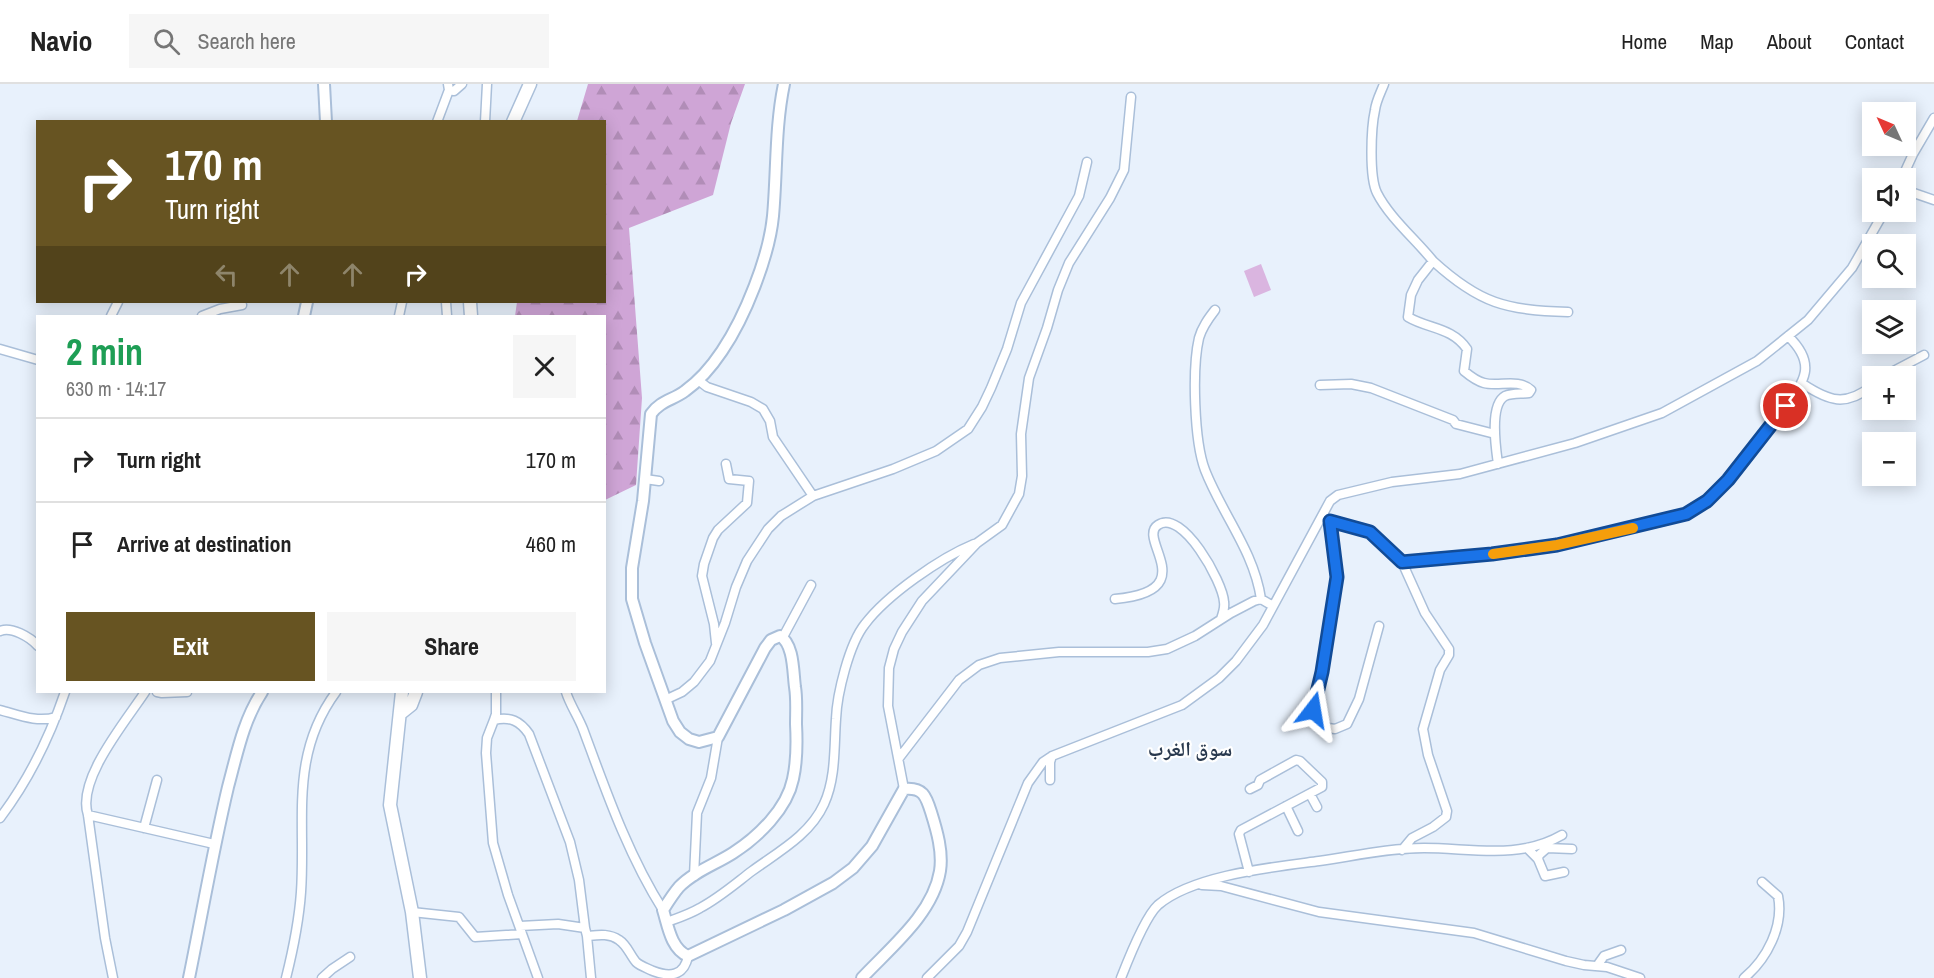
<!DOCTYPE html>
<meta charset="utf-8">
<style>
body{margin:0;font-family:"Archivo Narrow","Noto Naskh Arabic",sans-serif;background:#f6f6f6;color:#222;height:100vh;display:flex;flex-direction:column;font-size:22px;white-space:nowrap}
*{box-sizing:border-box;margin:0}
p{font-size:20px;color:#767676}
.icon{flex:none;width:33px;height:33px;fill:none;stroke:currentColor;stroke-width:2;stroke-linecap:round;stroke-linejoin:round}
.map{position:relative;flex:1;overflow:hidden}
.sheet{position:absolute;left:36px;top:231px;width:570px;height:378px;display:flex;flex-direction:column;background:#fff;border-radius:0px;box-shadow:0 3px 15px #0003}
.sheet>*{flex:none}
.top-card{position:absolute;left:36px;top:36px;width:570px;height:183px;border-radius:0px;box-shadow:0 3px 15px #0003;background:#675422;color:#fff;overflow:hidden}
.needle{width:39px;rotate:314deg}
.tools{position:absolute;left:1862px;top:18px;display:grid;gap:12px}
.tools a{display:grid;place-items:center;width:54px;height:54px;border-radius:0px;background:#fff;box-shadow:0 3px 15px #0003;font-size:30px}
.pin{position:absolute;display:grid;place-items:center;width:51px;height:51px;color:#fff;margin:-26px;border:3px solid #fff;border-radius:50%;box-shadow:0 2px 6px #0007}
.me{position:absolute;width:66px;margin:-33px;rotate:14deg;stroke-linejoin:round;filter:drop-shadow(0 0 4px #0008)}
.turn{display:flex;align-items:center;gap:21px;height:126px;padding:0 30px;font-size:27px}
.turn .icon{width:78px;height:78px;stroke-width:2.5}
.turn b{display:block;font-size:42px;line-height:51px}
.lanes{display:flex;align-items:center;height:57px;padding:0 30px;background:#0003;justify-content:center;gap:30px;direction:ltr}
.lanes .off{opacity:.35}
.round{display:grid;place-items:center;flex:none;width:63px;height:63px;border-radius:0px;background:#f6f6f6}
.summary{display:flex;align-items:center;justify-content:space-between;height:102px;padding:0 30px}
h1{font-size:36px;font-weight:700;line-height:45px;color:#1e9e55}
.action{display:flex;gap:12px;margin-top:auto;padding:12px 30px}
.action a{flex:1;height:69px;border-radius:0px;background:#675422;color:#fff;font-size:24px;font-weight:700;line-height:69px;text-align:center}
.action a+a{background:#f6f6f6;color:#222}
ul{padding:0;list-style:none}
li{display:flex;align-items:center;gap:18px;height:84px;padding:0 30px;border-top:2px solid #e0e0e0}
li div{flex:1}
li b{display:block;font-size:22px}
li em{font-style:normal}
header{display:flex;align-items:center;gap:36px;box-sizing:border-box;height:84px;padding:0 30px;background:#fff;border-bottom:2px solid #e0e0e0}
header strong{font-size:28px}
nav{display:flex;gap:33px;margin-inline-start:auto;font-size:21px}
.search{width:420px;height:54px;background:#f6f6f6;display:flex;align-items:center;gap:15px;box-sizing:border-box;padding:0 21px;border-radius:0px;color:#767676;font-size:22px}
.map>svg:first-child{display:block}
.forest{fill:url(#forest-firs)}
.green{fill:#dab5e0}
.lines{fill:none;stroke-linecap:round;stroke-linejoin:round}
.street-casing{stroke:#aabfd9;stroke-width:11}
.secondary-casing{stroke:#aabfd9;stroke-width:14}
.primary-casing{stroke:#aabfd9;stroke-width:15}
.street{stroke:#fff;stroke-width:8}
.secondary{stroke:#fff;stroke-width:10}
.primary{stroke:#fff;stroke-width:12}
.route-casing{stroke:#114b97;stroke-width:15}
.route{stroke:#1a73e8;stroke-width:10}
.slow{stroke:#f59e0b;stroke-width:10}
.labels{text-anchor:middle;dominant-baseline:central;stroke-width:4.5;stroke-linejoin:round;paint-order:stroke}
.quarter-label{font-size:20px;font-weight:bold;fill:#29394e;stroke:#fff}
</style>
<header>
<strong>Navio</strong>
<div class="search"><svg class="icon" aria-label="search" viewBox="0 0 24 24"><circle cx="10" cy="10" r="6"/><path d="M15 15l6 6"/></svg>Search here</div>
<nav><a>Home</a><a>Map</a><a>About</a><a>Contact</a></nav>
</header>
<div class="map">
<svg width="1934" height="894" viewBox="0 0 1934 894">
<defs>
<pattern id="forest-firs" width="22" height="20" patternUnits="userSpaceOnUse" patternTransform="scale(1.5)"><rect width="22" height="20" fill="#cfa5d6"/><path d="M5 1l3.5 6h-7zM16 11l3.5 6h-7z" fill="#b18db7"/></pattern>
</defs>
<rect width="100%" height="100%" fill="#e8f1fc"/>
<!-- forest -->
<path class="forest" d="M 588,0 L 745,0 L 731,39 L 713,111 L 629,144 L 642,314 L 636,401 L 605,416 L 604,232 L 515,232 L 517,218 L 604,218 L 604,38 L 577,37 Z"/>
<!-- green -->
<path class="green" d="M 1261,180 L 1271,206 L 1254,213 L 1244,187 Z"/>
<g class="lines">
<defs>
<path id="street" d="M 1384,0 C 1381,8 1376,17 1375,26 C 1371,44 1369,93 1377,109 C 1389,133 1416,156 1433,177 L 1418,196 L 1411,211 L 1408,233 C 1428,245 1452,243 1467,265 L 1464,287 C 1470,292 1476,297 1484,299 C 1499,303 1518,294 1531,306 L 1529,309 C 1521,310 1512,309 1505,312 C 1489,321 1496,365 1498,380
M 449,6 L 454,7 L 462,0
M 437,38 L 449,6 L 448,0
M 485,38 L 487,0
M 1902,94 L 1913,70 L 1934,34
M 1905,106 L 1934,116
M 1433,177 C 1480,220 1506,226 1568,228
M 446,218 L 447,232
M 1215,226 C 1208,235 1202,243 1199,254 C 1192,284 1194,357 1205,386 C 1222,430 1254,467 1261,515
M 111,232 L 118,218
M 202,232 L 220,225 L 242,221
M 399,232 L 402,218
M 0,265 L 38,276
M 1884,292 L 1924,271
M 698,296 L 707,303 L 751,318 L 763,325 L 770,337 L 773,353 L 813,412
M 1803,300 C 1829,317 1845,323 1872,302
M 1320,301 L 1351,300 L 1371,304 L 1453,336 L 1456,340 L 1495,350
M 645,395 L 659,397
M 1327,434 L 1330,437 L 1337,493 L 1322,588 L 1313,626 L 1318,640 L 1322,643 L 1335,645 L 1347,640 L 1359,615 L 1379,542
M 1330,437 L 1370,448 L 1402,478 L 1425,529 L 1449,565 L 1449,571 L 1440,586 L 1423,645 L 1428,671 L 1447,727 L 1446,733 L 1433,743 L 1412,754 L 1402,766
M 1402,478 C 1453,474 1505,470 1555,461 C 1579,458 1603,451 1626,445 C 1654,439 1685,435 1707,417 C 1737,392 1760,357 1783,326 C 1804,298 1818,281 1788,252
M 1115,515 C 1204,507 1136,455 1158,441 C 1182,424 1223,498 1224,518 C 1225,524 1223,529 1221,535
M 0,547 C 11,542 30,553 38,562
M 783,553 L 811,501
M 716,559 L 714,540 L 702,492 L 704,480 L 713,454 L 718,446 L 747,419 L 749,397 L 729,395 L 726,380
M 157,608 L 162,609 L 187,608
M 566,608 C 570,621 578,632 583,645 C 606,707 628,771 663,826
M 665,616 L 682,608 L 694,598 L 710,577 L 725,539 L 736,503 L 747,477 L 768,445 L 781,432 L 813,412 L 893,385 L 936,367 L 968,345 L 982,323 L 991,304 L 1007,265 L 1021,219 L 1079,112 L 1087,78
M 0,626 C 19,631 37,639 56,633
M 494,636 L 496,630 L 496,608
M 899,674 L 959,596 L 979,581 L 1000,574 L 1059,568 L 1148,568 L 1167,565 L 1195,552 L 1231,529 L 1254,517 L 1261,515 L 1273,522
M 1050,696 L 1050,678 L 1052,672
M 904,705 L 888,622 L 889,584 L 894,565 L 902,548 L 922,517 L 977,459 L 1002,441 L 1019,410 L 1022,392 L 1021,350 L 1029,294 L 1047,244 L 1058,206 L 1069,179 L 1110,114 L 1124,86 L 1131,13
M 1310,710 L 1317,723
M 1286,722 L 1298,747
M 88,731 L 214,760
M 0,734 C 28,697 50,652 65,608
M 144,744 L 157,696
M 1527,764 L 1538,775 L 1545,792 L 1564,788
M 1538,775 L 1539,771 L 1547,764 L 1572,765
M 1249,788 L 1239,750 L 1241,746 L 1322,703 L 1322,698 L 1300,677 L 1296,676 L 1260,696 L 1258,701 L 1250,705
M 694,792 L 697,729 L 711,694 L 718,653
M 1202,801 L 1221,802 L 1319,828 L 1474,849 L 1566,877 L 1584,881 L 1607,883 L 1640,894
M 412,828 L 459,833 L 475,853 L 522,850
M 667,838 C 678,834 690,830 700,824 C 719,814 735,800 752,787 C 778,768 810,751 824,720 C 836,694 834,663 836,635 C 837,610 849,560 865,540 C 887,511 940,474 974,460
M 520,842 L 558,840 L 585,844 L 587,852 C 598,851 609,849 619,856 C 627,861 630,871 636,878 C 640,882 647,884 653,887 C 669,893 684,893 688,872
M 587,852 L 591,894
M 1599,879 L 1604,872 L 1621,866
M 113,894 L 105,854 L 88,731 C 76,696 126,637 145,608
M 286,894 C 293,866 299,837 301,808 C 306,736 289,672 336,608
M 322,894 L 332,885 L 350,873
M 538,894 L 508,811 L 493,759 L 486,669 L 487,654 L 494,636 C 510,632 520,637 529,650 L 570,758 L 579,796 L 585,844
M 927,894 L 959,862 L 967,848 L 1028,699 L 1043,678 L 1052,672 L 1182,621 L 1219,594 L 1236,577 L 1263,541 L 1330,417 L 1338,411 L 1392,398 L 1460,390 L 1575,359 L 1662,329 L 1757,277 L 1808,236 L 1852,184 L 1884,128
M 1121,894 C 1128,876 1145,833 1158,821 C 1193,791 1274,783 1319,777 C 1354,772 1389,764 1424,764 C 1471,764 1519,776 1562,751
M 1744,894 C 1767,875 1784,842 1778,812 L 1762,798"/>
<path id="secondary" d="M 324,0 L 326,38
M 784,0 C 775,43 777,88 773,132 C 769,173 745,233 722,267 C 712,282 699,297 685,307 C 673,316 660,317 651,330 L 643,417 L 632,484 L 632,515 L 645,559 L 673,637 L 680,648 L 689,655 L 699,658 L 718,653 L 765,564 L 771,556 L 780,552 C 794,560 793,589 795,603 C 797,615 796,628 796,640 C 797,658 797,677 793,695 C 787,725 758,753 733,769 C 716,780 693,788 679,803 C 673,810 668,818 663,826 C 668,842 671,865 688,872 L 784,826 L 833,799 L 853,784 L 872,762 L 904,705 C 923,703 926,712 931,728 C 937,747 943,768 940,787 C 933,830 890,864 862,894
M 304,232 L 307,218
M 189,894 C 202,830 213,766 228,703 C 237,670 243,637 262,608"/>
<path id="primary" d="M 513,38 L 530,0
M 470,218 L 471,232
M 402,608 L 390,721 L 412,828 L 420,894
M 401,629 L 411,621 L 416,608"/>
</defs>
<!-- street casing -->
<use href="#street" class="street-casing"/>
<!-- secondary casing -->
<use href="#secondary" class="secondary-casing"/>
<!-- primary casing -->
<use href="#primary" class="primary-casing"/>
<!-- street -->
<use href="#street" class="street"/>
<!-- secondary -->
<use href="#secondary" class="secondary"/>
<!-- primary -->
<use href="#primary" class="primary"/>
</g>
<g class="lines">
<defs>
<path id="route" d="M 1313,626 L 1322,588 L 1337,493 L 1330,437 L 1370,448 L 1402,478 L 1492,470 L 1557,461 L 1686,430 L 1707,417 L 1728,396 L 1786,322"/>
</defs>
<!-- route casing -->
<use href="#route" class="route-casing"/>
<!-- route -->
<use href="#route" class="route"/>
<!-- slow -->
<path class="slow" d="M 1493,470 L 1557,461 L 1633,444"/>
</g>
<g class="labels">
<!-- quarter labels -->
<g class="quarter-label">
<text x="1190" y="664">سوق الغرب</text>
</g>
</g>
</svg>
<div class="tools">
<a><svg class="needle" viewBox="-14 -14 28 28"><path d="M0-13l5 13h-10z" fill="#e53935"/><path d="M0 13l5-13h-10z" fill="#767676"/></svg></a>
<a><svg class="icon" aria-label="sound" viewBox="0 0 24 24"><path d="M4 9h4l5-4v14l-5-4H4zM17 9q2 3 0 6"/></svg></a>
<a><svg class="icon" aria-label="search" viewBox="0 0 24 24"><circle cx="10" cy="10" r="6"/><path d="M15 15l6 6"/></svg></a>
<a><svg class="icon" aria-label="layers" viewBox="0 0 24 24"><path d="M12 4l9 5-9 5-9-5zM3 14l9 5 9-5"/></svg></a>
<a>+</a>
<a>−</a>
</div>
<div class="pin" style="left:1786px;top:322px;background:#d93025"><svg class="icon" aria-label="arrive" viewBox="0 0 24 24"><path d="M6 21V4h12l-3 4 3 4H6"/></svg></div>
<svg class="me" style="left:1313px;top:626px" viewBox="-20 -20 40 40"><path d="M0-17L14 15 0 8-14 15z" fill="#1a73e8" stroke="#fff" stroke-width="4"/></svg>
<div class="top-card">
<div class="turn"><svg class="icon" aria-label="right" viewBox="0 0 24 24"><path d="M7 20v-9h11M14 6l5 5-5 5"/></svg><div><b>170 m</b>Turn right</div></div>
<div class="lanes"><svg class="icon off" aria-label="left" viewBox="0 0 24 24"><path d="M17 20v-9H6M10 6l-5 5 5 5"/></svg><svg class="icon off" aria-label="ahead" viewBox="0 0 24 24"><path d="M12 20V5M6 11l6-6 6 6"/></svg><svg class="icon off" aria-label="ahead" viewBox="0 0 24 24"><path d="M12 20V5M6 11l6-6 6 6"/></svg><svg class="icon" aria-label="right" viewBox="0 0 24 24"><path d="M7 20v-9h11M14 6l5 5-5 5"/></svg></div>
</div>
<section class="sheet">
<div class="summary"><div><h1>2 min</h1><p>630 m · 14:17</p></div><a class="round"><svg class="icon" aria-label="close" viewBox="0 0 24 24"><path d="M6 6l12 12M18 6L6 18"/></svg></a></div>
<ul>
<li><svg class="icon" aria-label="right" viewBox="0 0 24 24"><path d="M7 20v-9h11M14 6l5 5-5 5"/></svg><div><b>Turn right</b></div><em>170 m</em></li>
<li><svg class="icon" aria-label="arrive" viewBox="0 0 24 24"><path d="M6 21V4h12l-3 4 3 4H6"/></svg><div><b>Arrive at destination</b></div><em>460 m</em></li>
</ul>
<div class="action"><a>Exit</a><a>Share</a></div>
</section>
</div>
